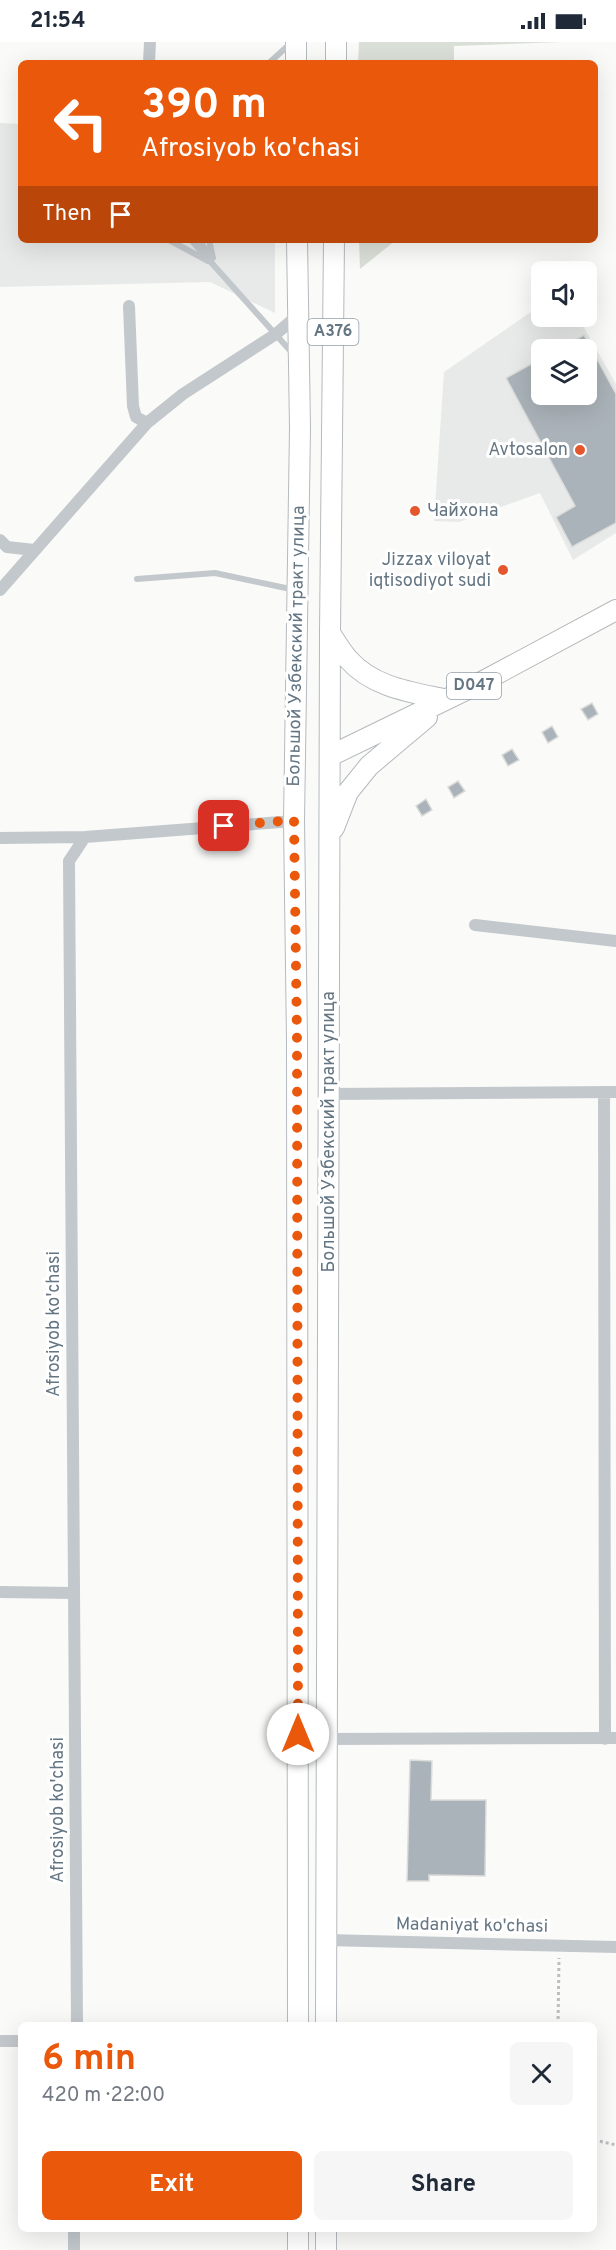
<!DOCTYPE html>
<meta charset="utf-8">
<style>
body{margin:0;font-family:Overpass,sans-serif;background:#f6f6f7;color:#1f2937;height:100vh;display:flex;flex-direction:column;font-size:22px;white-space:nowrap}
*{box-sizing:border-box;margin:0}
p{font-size:20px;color:#747a83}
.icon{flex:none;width:33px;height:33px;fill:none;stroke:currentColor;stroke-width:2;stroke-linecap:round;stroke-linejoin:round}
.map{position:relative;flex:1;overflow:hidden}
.drawer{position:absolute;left:18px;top:1980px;width:579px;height:210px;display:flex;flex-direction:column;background:#fff;border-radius:9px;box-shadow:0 6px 24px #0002}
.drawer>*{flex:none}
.top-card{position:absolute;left:18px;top:18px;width:580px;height:183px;border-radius:9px;box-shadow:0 6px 24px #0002;background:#ea580c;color:#fff;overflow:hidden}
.buttons{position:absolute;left:531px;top:219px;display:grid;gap:12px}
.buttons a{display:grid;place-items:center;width:66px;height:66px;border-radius:9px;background:#fff;box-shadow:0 6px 24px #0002;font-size:30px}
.pin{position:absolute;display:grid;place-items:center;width:51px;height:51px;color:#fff;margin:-26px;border-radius:12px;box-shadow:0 3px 9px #0006}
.me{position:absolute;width:66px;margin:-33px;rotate:0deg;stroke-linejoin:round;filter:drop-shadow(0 0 4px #0008)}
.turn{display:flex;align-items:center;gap:21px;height:126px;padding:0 24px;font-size:27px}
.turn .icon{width:78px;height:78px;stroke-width:2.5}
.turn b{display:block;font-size:42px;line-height:51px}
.then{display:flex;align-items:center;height:57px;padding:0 24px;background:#0003;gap:12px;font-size:22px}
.round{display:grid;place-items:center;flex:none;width:63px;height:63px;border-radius:9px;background:#f6f6f7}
.overview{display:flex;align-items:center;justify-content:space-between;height:102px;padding:0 24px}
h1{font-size:36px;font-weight:700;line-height:45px;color:#ea580c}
.button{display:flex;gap:12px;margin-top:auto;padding:12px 24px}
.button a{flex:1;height:69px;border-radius:9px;background:#ea580c;color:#fff;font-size:24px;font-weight:700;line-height:69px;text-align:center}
.button a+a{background:#f6f6f7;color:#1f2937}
.status{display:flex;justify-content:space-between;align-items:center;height:42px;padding:0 30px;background:#fff;direction:ltr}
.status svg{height:16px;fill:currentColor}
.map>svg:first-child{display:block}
.built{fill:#e8e9e9;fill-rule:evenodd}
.green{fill:#dadfd7}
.building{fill:#aab3b9;stroke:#dcdcda;stroke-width:1.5}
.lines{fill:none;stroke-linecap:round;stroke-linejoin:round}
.primary-casing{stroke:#b5babe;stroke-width:22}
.path{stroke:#bbbfc2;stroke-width:3;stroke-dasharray:3 3;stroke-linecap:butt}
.lane{stroke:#c3c8cc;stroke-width:6}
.street{stroke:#c3c8cc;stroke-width:12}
.primary{stroke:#fff;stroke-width:20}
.route{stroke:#ea580c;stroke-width:10;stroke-dasharray:0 18}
.poi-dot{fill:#e4572e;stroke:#fff;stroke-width:2}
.labels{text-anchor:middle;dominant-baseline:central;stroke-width:6;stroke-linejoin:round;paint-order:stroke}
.shield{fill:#fff;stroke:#939fa8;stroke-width:1.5}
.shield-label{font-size:16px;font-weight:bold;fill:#657683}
.poi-label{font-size:18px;fill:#657683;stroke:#fff;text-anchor:end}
.street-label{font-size:18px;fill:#657683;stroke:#fff}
</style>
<div class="status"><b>21:54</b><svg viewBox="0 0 49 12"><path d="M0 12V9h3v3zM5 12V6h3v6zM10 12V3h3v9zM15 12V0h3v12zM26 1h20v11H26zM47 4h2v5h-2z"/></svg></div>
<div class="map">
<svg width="616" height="2208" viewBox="0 0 616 2208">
<rect width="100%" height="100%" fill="#fafaf8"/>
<!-- built -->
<path class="built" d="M 0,81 L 21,82 L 21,198 L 275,198 L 275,271 L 210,240 L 0,245 Z
M 541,263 L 542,274 L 578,275 L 616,342 L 616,491 L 573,518 L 540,451 L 459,480 L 434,479 L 444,330 ZM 542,308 L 586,308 L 586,352 L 542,352 Z"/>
<!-- green -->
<path class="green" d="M 359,0 L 562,0 L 454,4 L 454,21 L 358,21 Z
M 359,198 L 396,198 L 360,227 Z"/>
<!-- building -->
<path class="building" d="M 584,293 L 616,352 L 616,481 L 572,505 L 556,475 L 575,464 L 506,336 L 542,316 L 542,352 L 586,352 L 586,308 L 558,308 Z
M 592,661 L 598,672 L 588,678 L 581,667 Z
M 552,684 L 558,695 L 548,701 L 542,690 Z
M 512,707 L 519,718 L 508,724 L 502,713 Z
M 458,739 L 465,749 L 454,756 L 448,745 Z
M 426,757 L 432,768 L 422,774 L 416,764 Z
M 410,1718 L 432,1719 L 431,1758 L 486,1758 L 485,1834 L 429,1833 L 429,1839 L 407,1839 Z"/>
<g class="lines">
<defs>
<path id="primary" d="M 296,0 L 296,21
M 336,21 L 336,0
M 297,198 L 300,386 L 294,779 L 297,998 L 298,1983
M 330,591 C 336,600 342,611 349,618 C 373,645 410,650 443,657
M 330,714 L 476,643 L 616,568
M 334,786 L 348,750 L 369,724 L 427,675
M 326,1983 L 330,591 L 334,198
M 298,2187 L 298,2208
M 326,2208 L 326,2187"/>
</defs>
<!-- primary casing -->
<use href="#primary" class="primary-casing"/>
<!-- path -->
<path class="path" d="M 558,1983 L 559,1916
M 594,2098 L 616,2103"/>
<!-- lane -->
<path class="lane" d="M 269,21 L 292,0
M 169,198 L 208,219
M 191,198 L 295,314
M 200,198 L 209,214
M 209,198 L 213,216
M 137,537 L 215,531 L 295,548"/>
<!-- street -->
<path class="street" d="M 149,21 L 150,0
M 129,264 L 133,364 L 136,375 L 147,381
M 0,498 L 7,505 L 34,508
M 0,548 L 147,381 L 183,352 L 276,292 L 298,273
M 0,796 L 85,795
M 475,883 L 616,899
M 604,1050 L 605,1697
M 329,1052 L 616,1050
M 0,1550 L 74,1551
M 327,1697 L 616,1696
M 326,1898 L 616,1905
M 77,1983 L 69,819 L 85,795 L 294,779
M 0,1999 L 21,1999
M 74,2208 L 74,2187"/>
<!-- primary -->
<use href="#primary" class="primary"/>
</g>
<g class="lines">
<!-- route -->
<path class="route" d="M 224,784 L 294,778 L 297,998 L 298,1692"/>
</g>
<!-- markers -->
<g class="poi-dot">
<circle cx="580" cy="408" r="6"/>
<circle cx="415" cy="469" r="6"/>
<circle cx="503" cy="528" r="6"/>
</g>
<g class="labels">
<!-- shield labels -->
<g class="shield">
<rect x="307.5" y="277" width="51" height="26" rx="4.5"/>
<rect x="447" y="631" width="54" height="26" rx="4.5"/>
</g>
<g class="shield-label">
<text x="333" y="290">A376</text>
<text x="474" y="644">D047</text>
</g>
<!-- poi labels -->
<g class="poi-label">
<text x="568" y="408">Avtosalon</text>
<text x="427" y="469" text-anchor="start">Чайхона</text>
<text x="491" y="518">Jizzax viloyat<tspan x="491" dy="21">iqtisodiyot sudi</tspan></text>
</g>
<!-- street labels -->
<g class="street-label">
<text transform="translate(297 604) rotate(-89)">Большой Узбекский тракт улица</text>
<text transform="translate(329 1090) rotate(-90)">Большой Узбекский тракт улица</text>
<text transform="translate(54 1282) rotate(-90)">Afrosiyob ko'chasi</text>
<text transform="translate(58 1768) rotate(-90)">Afrosiyob ko'chasi</text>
<text transform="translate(472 1884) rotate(1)">Madaniyat ko'chasi</text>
</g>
</g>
</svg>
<div class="buttons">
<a><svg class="icon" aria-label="sound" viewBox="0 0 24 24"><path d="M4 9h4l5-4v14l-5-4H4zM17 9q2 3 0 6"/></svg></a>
<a><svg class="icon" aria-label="layers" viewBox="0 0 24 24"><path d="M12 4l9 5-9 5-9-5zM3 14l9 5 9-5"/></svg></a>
</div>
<div class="pin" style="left:224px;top:784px;background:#d93025"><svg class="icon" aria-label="arrive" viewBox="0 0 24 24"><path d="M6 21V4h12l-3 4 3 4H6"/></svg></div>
<svg class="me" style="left:298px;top:1692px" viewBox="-20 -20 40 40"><circle r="19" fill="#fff"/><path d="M0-13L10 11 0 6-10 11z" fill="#ea580c"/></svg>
<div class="top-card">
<div class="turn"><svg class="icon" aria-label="left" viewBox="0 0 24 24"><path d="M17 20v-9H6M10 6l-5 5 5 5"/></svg><div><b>390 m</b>Afrosiyob ko'chasi</div></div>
<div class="then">Then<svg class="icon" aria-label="arrive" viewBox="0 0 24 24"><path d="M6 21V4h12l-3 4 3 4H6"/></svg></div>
</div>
<section class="drawer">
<div class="overview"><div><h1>6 min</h1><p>420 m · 22:00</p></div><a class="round"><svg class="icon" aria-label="close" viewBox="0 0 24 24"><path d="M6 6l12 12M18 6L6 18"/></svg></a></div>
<div class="button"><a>Exit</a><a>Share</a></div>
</section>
</div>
